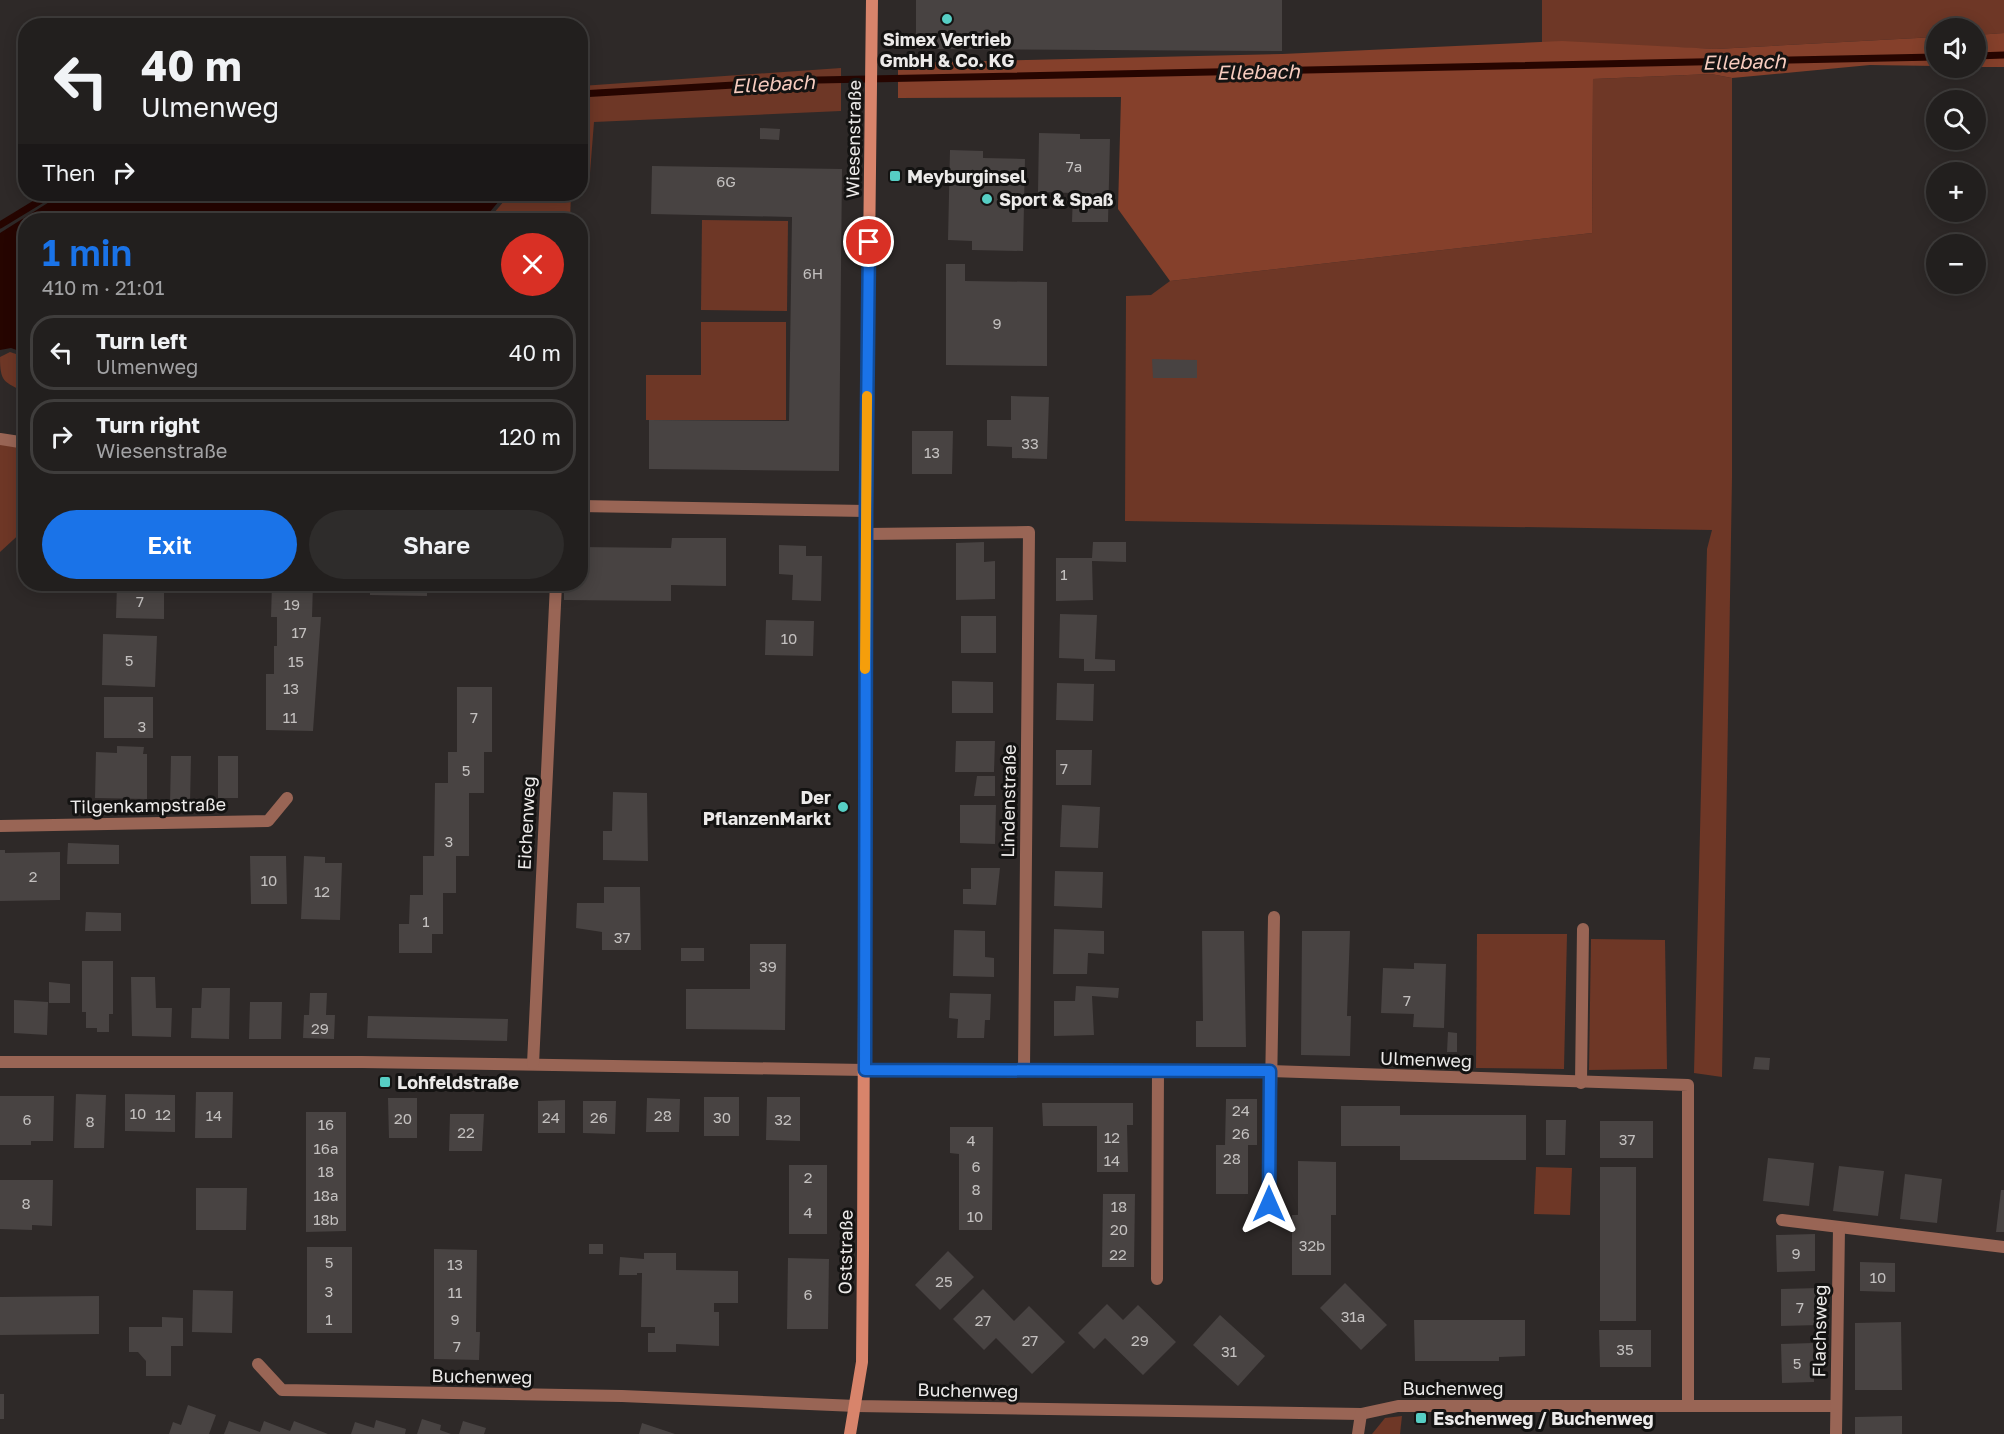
<!DOCTYPE html>
<meta charset="utf-8">
<style>
:root{--surface:#221f1e;--page:#2e2c2b;--text:#f1f3f6;--muted:#a2a2a4;--line:#3f3d3c;--accent:#1a73e8}
body{margin:0;font-family:"Golos Text",sans-serif;background:var(--page);color:var(--text);height:100vh;display:flex;flex-direction:column;font-size:22px;white-space:nowrap}
*{box-sizing:border-box;margin:0}
p{font-size:20px;color:var(--muted)}
.icon{flex:none;width:33px;height:33px;fill:none;stroke:currentColor;stroke-width:2;stroke-linecap:round;stroke-linejoin:round}
.map{position:relative;flex:1;overflow:hidden}
.drawer{position:absolute;left:18px;top:213px;width:570px;height:378px;display:flex;flex-direction:column;background:var(--surface);border-radius:24px;box-shadow:0 3px 15px #0003,0 0 0 2px var(--line)}
.drawer>*{flex:none}
.guide{position:absolute;left:18px;top:18px;width:570px;height:183px;border-radius:24px;box-shadow:0 3px 15px #0003,0 0 0 2px var(--line);background:#221f1e;color:var(--text);overflow:hidden}
.buttons{position:absolute;left:1926px;top:18px;display:grid;gap:12px}
.buttons a{display:grid;place-items:center;width:60px;height:60px;border-radius:50%;background:var(--surface);box-shadow:0 3px 15px #0003,0 0 0 2px var(--line);font-size:30px}
.pin{position:absolute;display:grid;place-items:center;width:51px;height:51px;color:#fff;margin:-26px;border:3px solid #fff;border-radius:50%;box-shadow:0 2px 6px #0007}
.me{position:absolute;width:66px;margin:-33px;rotate:0deg;stroke-linejoin:round;filter:drop-shadow(0 0 4px #0008)}
.turn{display:flex;align-items:center;gap:21px;height:126px;padding:0 24px;font-size:27px}
.turn .icon{width:78px;height:78px;stroke-width:2.5}
.turn b{display:block;font-size:42px;line-height:51px}
.then{display:flex;align-items:center;height:57px;padding:0 24px;background:#0003;gap:12px;font-size:22px}
.round{display:grid;place-items:center;flex:none;width:63px;height:63px;border-radius:32px;background:var(--page)}
.head{display:flex;align-items:center;justify-content:space-between;height:102px;padding:0 24px}
h1{font-size:36px;font-weight:600;line-height:45px;color:var(--accent)}
.cta{display:flex;gap:12px;margin-top:auto;padding:12px 24px}
.cta a{flex:1;height:69px;border-radius:36px;background:var(--accent);color:#fff;font-size:24px;font-weight:600;line-height:69px;text-align:center}
.cta a+a{background:var(--page);color:var(--text)}
ul{padding:0;list-style:none}
li{display:flex;align-items:center;gap:18px;height:75px;margin:0 12px 9px;padding:0 12px;border:3px solid var(--line);border-radius:24px}
li div{flex:1}
li b{display:block;font-size:22px}
li em{font-style:normal}
.map>svg:first-child{display:block}
</style>
<div class="map">
<svg width="2004" height="1434" viewBox="0 0 2004 1434">
<rect width="100%" height="100%" fill="#2e2928"/>
<g fill="#6e3726">
<path d="M1542 0H2004V33L1976 35V28H1936V37L1716 49 1542 42Z"/>
<path d="M841 68V111L594 122 590 173H581V86Z"/>
<path d="M1711 74 1732 78V478L1722 1077 1694 1073 1707 549 1712 530 1125 521 1126 296 1151 295 1170 281 1592 233 1593 79Z"/>
<path d="M510 194H571L570 220H488Z"/>
<path d="M702 220 788 221 787 311 701 310Z"/>
<path d="M701 322H786V420H646V375H701Z"/>
<path d="M10 352 25 357V392C4 382 0 382 0 357Z"/>
<path d="M0 444 24 448 25 450V529L0 552Z"/>
<path d="M1477 934H1567L1564 1069 1476 1068Z"/>
<path d="M1591 939 1665 940 1667 1069 1589 1070Z"/>
<path d="M1536 1167 1572 1168 1570 1215 1534 1214Z"/>
<path d="M1402 1416 1400 1434H1372L1385 1418Z"/>
</g>
<g fill="#85402b">
<path d="M2004 33V67H1976V35Z"/>
<path d="M1936 37V66L1870 65 1732 78 1711 74 1593 79 1592 233 1170 281 1118 209 1121 97 898 98V63L1282 54 1562 41 1716 49Z"/>
</g>
<path fill="#260500" d="M62 194H505L483 220H26L25 353 11 348 0 350V233Z"/>
<g fill="none" stroke-linecap="round" stroke-linejoin="round">
<g stroke="#260500" stroke-width="7">
<path d="M1976 56 2004 55"/>
<path d="M580 94 818 80 1936 57"/>
<path d="M0 225 51 194"/>
</g>
</g>
<g fill="#484342">
<path d="M916 0H1282V51L916 49Z"/>
<path d="M760 128 780 129 779 140 760 139Z"/>
<path d="M1039 133 1080 134V139H1110L1108 222H1072L1073 193 1038 192Z"/>
<path d="M950 150 983 151V158L1025 159 1023 251 972 250V241L948 240Z"/>
<path d="M652 166 842 169 839 471 649 469V420L789 421 792 217 651 214Z"/>
<path d="M946 264H965V281L1047 282V366L946 365Z"/>
<path d="M1152 359 1197 360V378H1153Z"/>
<path d="M1011 396 1049 397 1047 459 1012 458V447L987 446V420H1011Z"/>
<path d="M912 431H953L952 474H912Z"/>
<path d="M672 538H726V586L671 585V601L564 600V584H580V547L671 548Z"/>
<path d="M984 542V562L995 561V599L956 600V543Z"/>
<path d="M1093 542H1126V562L1092 561 1093 600 1056 601V558H1092Z"/>
<path d="M779 545 806 546V556H822L821 601 792 600 793 575 779 574Z"/>
<path d="M117 584H164V619L116 618Z"/>
<path d="M272 584H313L312 617H321L313 731 266 730V674H274V646H277V617H271Z"/>
<path d="M370 584H427V596L370 595Z"/>
<path d="M1060 614 1097 615 1095 659 1115 660V671H1084V659L1059 658Z"/>
<rect x="961" y="616" width="35" height="37"/>
<path d="M766 620 814 621 813 656 765 655Z"/>
<path d="M103 634 157 636 155 687 102 685Z"/>
<path d="M952 681 993 682V713H952Z"/>
<path d="M1057 683 1094 684 1093 721 1056 720Z"/>
<path d="M457 687H492V752H484V793H469V856H456V893H443V934H432V953H399V924H409L410 895H423V856H434L435 783H448V752H457Z"/>
<rect x="104" y="697" width="49" height="41"/>
<path d="M956 741H995L994 772H955Z"/>
<path d="M117 746 144 747 143 754H147V799L95 798 96 752 117 753Z"/>
<path d="M1056 750H1092L1091 785H1056Z"/>
<path d="M171 756H191L190 804H170Z"/>
<rect x="218" y="756" width="20" height="42"/>
<path d="M977 776H995V796H974Z"/>
<path d="M613 792 647 793 648 861 603 860V831H612Z"/>
<path d="M960 805H996L995 844 960 843Z"/>
<path d="M1062 805 1100 807 1098 848 1060 847Z"/>
<path d="M68 843 119 845V864H67Z"/>
<path d="M0 850H5V853L60 852V900L0 901Z"/>
<path d="M250 856H286L287 904H251Z"/>
<path d="M304 856 325 857V863H342L340 920 301 919Z"/>
<path d="M971 868H1000L996 905 963 904V889H971Z"/>
<path d="M1055 871 1103 872 1102 908 1054 906Z"/>
<path d="M604 887H640L641 950H602V932L576 928 577 903H604Z"/>
<path d="M86 912 121 913V931H85Z"/>
<path d="M1054 929 1104 931V954L1088 953 1087 974H1053Z"/>
<path d="M954 930 985 931V957L994 958V977L953 976Z"/>
<path d="M1202 931H1244L1246 1047H1196V1021H1203Z"/>
<path d="M1302 931H1350L1347 1016H1351L1350 1056 1301 1055Z"/>
<path d="M750 944H786L785 1030 686 1029V989H750Z"/>
<rect x="681" y="948" width="23" height="13"/>
<path d="M82 961H113V1014H109V1032H97V1028H86V1012H82Z"/>
<path d="M1414 963 1446 964 1444 1028 1413 1027 1414 1014 1381 1013 1383 968 1414 969Z"/>
<path d="M131 977H155L156 1008H172L171 1037 132 1036Z"/>
<path d="M49 982 70 984V1003H49Z"/>
<path d="M1076 986 1119 988 1118 998 1092 996 1094 1035 1054 1036V1001H1075Z"/>
<path d="M202 988H230L229 1039 191 1038 192 1008H201Z"/>
<path d="M310 993H327L326 1015H335L334 1039 303 1038 304 1015H309Z"/>
<path d="M950 993 991 994 990 1020H985L984 1038H957L958 1019 949 1018Z"/>
<path d="M14 1000 48 1002 47 1035 14 1033Z"/>
<path d="M250 1002H282L281 1039H249Z"/>
<path d="M368 1016 508 1019 507 1041 367 1038Z"/>
<path d="M1448 1032 1457 1033V1052H1447Z"/>
<path d="M1755 1057 1770 1058 1769 1070 1753 1069Z"/>
<path d="M196 1092H233L232 1138H195Z"/>
<path d="M76 1094 106 1095 104 1148H74Z"/>
<path d="M125 1094 175 1095V1132L125 1131Z"/>
<path d="M0 1096H54L53 1141H31V1145H0Z"/>
<rect x="704" y="1097" width="35" height="39"/>
<path d="M767 1097H800V1141L766 1140Z"/>
<path d="M388 1098H417V1138H389Z"/>
<path d="M647 1098 680 1099 679 1132H646Z"/>
<path d="M1226 1099H1257V1145H1248V1194H1216V1145H1225Z"/>
<path d="M565 1100V1133H538V1101Z"/>
<path d="M583 1101H616L615 1134 583 1133Z"/>
<path d="M1042 1103H1133V1125H1127L1128 1172H1097V1126H1043Z"/>
<path d="M1341 1106H1400V1115H1526V1160H1400V1146H1341Z"/>
<path d="M306 1112H346V1231L306 1232Z"/>
<path d="M450 1114H484L482 1151H449Z"/>
<path d="M1546 1120H1566L1565 1155H1546Z"/>
<rect x="1600" y="1121" width="53" height="37"/>
<path d="M950 1127H993L992 1230H959V1154L950 1153Z"/>
<path d="M1768 1158 1814 1163 1809 1206 1763 1201Z"/>
<path d="M1298 1161 1336 1162V1215H1331V1275H1292V1215H1298Z"/>
<rect x="789" y="1165" width="38" height="69"/>
<path d="M1839 1166 1884 1171 1878 1216 1833 1211Z"/>
<rect x="1600" y="1167" width="36" height="154"/>
<path d="M1905 1174 1942 1179 1937 1223 1900 1219Z"/>
<path d="M0 1180H53L52 1226 32 1225V1230L0 1229Z"/>
<path d="M196 1188H247L246 1230H196Z"/>
<path d="M2001 1190H2004V1232H1996Z"/>
<path d="M1103 1194H1135L1134 1267H1102Z"/>
<path d="M1815 1234V1271L1777 1272 1776 1235Z"/>
<rect x="589" y="1244" width="14" height="10"/>
<rect x="307" y="1247" width="45" height="86"/>
<path d="M434 1249 477 1250 476 1332H480L479 1360 434 1359Z"/>
<path d="M948 1251 974 1277 940 1310 915 1285Z"/>
<path d="M644 1253H676V1270L738 1271V1303H714V1312H719V1346L676 1344V1352H648V1333H655V1327H641L642 1273H637V1275H619L620 1257 644 1259Z"/>
<path d="M788 1258 829 1259 828 1329H787Z"/>
<path d="M1860 1262 1895 1263V1292L1860 1291Z"/>
<path d="M1345 1283 1387 1325 1361 1350 1320 1308Z"/>
<path d="M1819 1288V1325L1781 1326V1289Z"/>
<path d="M983 1289 1014 1321 1029 1306 1065 1342 1032 1374 996 1338 984 1350 953 1319Z"/>
<path d="M193 1290 233 1291 232 1333 192 1332Z"/>
<path d="M99 1296V1334L0 1335V1297Z"/>
<path d="M1107 1304 1123 1320 1138 1305 1176 1342 1143 1375 1105 1338 1094 1349 1078 1333Z"/>
<path d="M1220 1315 1265 1356 1238 1386 1193 1345Z"/>
<path d="M162 1317 183 1318V1346H171V1376H146V1361L138 1352H129V1327H162Z"/>
<path d="M1414 1320H1525V1356L1499 1357V1361H1415Z"/>
<path d="M1901 1322 1902 1390H1855V1323Z"/>
<path d="M1599 1330H1651V1367H1600Z"/>
<path d="M1813 1343 1814 1382 1782 1383 1781 1344Z"/>
<rect x="0" y="1394" width="4" height="25"/>
<path d="M188 1405 216 1415 209 1434H169L173 1422 181 1425Z"/>
<path d="M1902 1416V1434H1855V1417Z"/>
<path d="M422 1419 441 1425 440 1430 451 1434H417Z"/>
<path d="M376 1420 406 1429 405 1434H351L355 1422 374 1428Z"/>
<path d="M229 1421 260 1432 264 1421 290 1431 294 1421 328 1434H224Z"/>
<path d="M463 1421 486 1428 484 1434H459Z"/>
<path d="M642 1423 675 1434H639Z"/>
</g>
<g fill="none" stroke-linecap="round" stroke-linejoin="round">
<g stroke="#996555" stroke-width="12">
<path d="M0 439 26 443"/>
<path d="M580 506 866 511"/>
<path d="M866 534 1029 532 1024 1070"/>
<path d="M0 826 268 821 287 798"/>
<path d="M0 1062H362L865 1070 1270 1071 1688 1085V1405"/>
<path d="M533 1064 556 584"/>
<path d="M1581 1083 1583 929"/>
<path d="M1269 1204 1274 917"/>
<path d="M1782 1220 2004 1247"/>
<path d="M1157 1279 1158 1071"/>
<path d="M258 1364 282 1390 622 1396 856 1406 1361 1414 1398 1406H1836"/>
<path d="M1358 1434 1361 1414"/>
<path d="M1836 1434 1839 1228"/>
</g>
<path stroke="#d8846b" stroke-width="12" d="M850 1434 862 1362 863 1251 866 511 872 0"/>
</g>
<g fill="none" stroke-linecap="round" stroke-linejoin="round">
<g stroke="#114b97" stroke-width="15">
<path id="route" d="M869 242 866 511 865 1070 1270 1071 1269 1204"/>
</g>
<use href="#route" stroke="#1a73e8" stroke-width="10"/>
<path stroke="#f59e0b" stroke-width="10" d="M865 669 867 396"/>
</g>
<g fill="#56cec4" stroke="#141312" stroke-width="2">
<circle cx="947" cy="19" r="6"/>
<rect x="889" y="170" width="12" height="12" rx="3"/>
<circle cx="987" cy="199" r="6"/>
<circle cx="843" cy="807" r="6"/>
<rect x="379" y="1076" width="12" height="12" rx="3"/>
<rect x="1415" y="1412" width="12" height="12" rx="3"/>
</g>
<g text-anchor="middle" dominant-baseline="central" stroke-width="6" stroke-linejoin="round" paint-order="stroke">
<g font-size="15" fill="#c3c0bf">
<text x="1074" y="166">7a</text>
<text x="726" y="181">6G</text>
<text x="813" y="273">6H</text>
<text x="997" y="323">9</text>
<text x="1030" y="443">33</text>
<text x="932" y="452">13</text>
<text x="1064" y="574">1</text>
<text x="140" y="601">7</text>
<text x="292" y="604">19</text>
<text x="299" y="632">17</text>
<text x="789" y="638">10</text>
<text x="129" y="660">5</text>
<text x="296" y="661">15</text>
<text x="291" y="688">13</text>
<text x="290" y="717">11</text>
<text x="474" y="717">7</text>
<text x="142" y="726">3</text>
<text x="1064" y="768">7</text>
<text x="466" y="770">5</text>
<text x="449" y="841">3</text>
<text x="33" y="876">2</text>
<text x="269" y="880">10</text>
<text x="322" y="891">12</text>
<text x="426" y="921">1</text>
<text x="622" y="937">37</text>
<text x="768" y="966">39</text>
<text x="1407" y="1000">7</text>
<text x="320" y="1028">29</text>
<text x="1241" y="1110">24</text>
<text x="138" y="1113">10</text>
<text x="163" y="1114">12</text>
<text x="214" y="1115">14</text>
<text x="663" y="1115">28</text>
<text x="551" y="1117">24</text>
<text x="599" y="1117">26</text>
<text x="722" y="1117">30</text>
<text x="403" y="1118">20</text>
<text x="27" y="1119">6</text>
<text x="783" y="1119">32</text>
<text x="90" y="1121">8</text>
<text x="326" y="1124">16</text>
<text x="466" y="1132">22</text>
<text x="1241" y="1133">26</text>
<text x="1112" y="1137">12</text>
<text x="1627" y="1139">37</text>
<text x="971" y="1140">4</text>
<text x="326" y="1148">16a</text>
<text x="1232" y="1158">28</text>
<text x="1112" y="1160">14</text>
<text x="976" y="1166">6</text>
<text x="326" y="1171">18</text>
<text x="808" y="1177">2</text>
<text x="976" y="1189">8</text>
<text x="326" y="1195">18a</text>
<text x="26" y="1203">8</text>
<text x="1119" y="1206">18</text>
<text x="808" y="1212">4</text>
<text x="975" y="1216">10</text>
<text x="326" y="1219">18b</text>
<text x="1119" y="1229">20</text>
<text x="1312" y="1245">32b</text>
<text x="1796" y="1253">9</text>
<text x="1118" y="1254">22</text>
<text x="329" y="1262">5</text>
<text x="455" y="1264">13</text>
<text x="1878" y="1277">10</text>
<text x="944" y="1281">25</text>
<text x="329" y="1291">3</text>
<text x="455" y="1292">11</text>
<text x="808" y="1294">6</text>
<text x="1800" y="1307">7</text>
<text x="1353" y="1316">31a</text>
<text x="329" y="1319">1</text>
<text x="455" y="1319">9</text>
<text x="983" y="1320">27</text>
<text x="1030" y="1340">27</text>
<text x="1140" y="1340">29</text>
<text x="457" y="1346">7</text>
<text x="1625" y="1349">35</text>
<text x="1229" y="1351">31</text>
<text x="1797" y="1363">5</text>
</g>
<g font-size="18" font-weight="bold" fill="#eceae9" stroke="#141312" text-anchor="start">
<text x="947" y="39" text-anchor="middle">Simex Vertrieb<tspan x="947" dy="21">GmbH &amp; Co. KG</tspan></text>
<text x="907" y="176">Meyburginsel</text>
<text x="999" y="199">Sport &amp; Spaß</text>
<text x="831" y="797" text-anchor="end">Der<tspan x="831" dy="21">PflanzenMarkt</tspan></text>
<text x="397" y="1082">Lohfeldstraße</text>
<text x="1433" y="1418">Eschenweg / Buchenweg</text>
</g>
<g font-size="18" fill="#eceae9" stroke="#141312">
<text transform="translate(853 139) rotate(-89)">Wiesenstraße</text>
<text transform="translate(1008 801) rotate(-89)">Lindenstraße</text>
<text transform="translate(148 805) rotate(-1)">Tilgenkampstraße</text>
<text transform="translate(526 823) rotate(-87)">Eichenweg</text>
<text transform="translate(1426 1059) rotate(2)">Ulmenweg</text>
<text transform="translate(845 1252) rotate(-89)">Oststraße</text>
<text transform="translate(1819 1331) rotate(-89)">Flachsweg</text>
<text transform="translate(482 1376) rotate(1)">Buchenweg</text>
<text x="1453" y="1388">Buchenweg</text>
<text transform="translate(968 1390) rotate(1)">Buchenweg</text>
</g>
<g font-size="20" font-style="italic" fill="#f7ccbf" stroke="#141312">
<text transform="translate(1744 61) rotate(-1)">Ellebach</text>
<text transform="translate(1258 71) rotate(-1)">Ellebach</text>
<text transform="translate(773 83) rotate(-3)">Ellebach</text>
</g>
</g>
</svg>
<div class="buttons">
<a><svg class="icon" aria-label="sound" viewBox="0 0 24 24"><path d="M4 9h4l5-4v14l-5-4H4zM17 9q2 3 0 6"/></svg></a>
<a><svg class="icon" aria-label="search" viewBox="0 0 24 24"><circle cx="10" cy="10" r="6"/><path d="M15 15l6 6"/></svg></a>
<a>+</a>
<a>−</a>
</div>
<div class="pin" style="left:869px;top:242px;background:#d93025"><svg class="icon" aria-label="arrive" viewBox="0 0 24 24"><path d="M6 21V4h12l-3 4 3 4H6"/></svg></div>
<svg class="me" style="left:1269px;top:1204px" viewBox="-20 -20 40 40"><path d="M0-17L14 15 0 8-14 15z" fill="#1a73e8" stroke="#fff" stroke-width="4"/></svg>
<div class="guide">
<div class="turn"><svg class="icon" aria-label="left" viewBox="0 0 24 24"><path d="M17 20v-9H6M10 6l-5 5 5 5"/></svg><div><b>40 m</b>Ulmenweg</div></div>
<div class="then">Then<svg class="icon" aria-label="right" viewBox="0 0 24 24"><path d="M7 20v-9h11M14 6l5 5-5 5"/></svg></div>
</div>
<section class="drawer">
<div class="head"><div><h1>1 min</h1><p>410 m · 21:01</p></div><a class="round" style="background:#d93025;color:#fff"><svg class="icon" aria-label="close" viewBox="0 0 24 24"><path d="M6 6l12 12M18 6L6 18"/></svg></a></div>
<ul>
<li><svg class="icon" aria-label="left" viewBox="0 0 24 24"><path d="M17 20v-9H6M10 6l-5 5 5 5"/></svg><div><b>Turn left</b><p>Ulmenweg</p></div><em>40 m</em></li>
<li><svg class="icon" aria-label="right" viewBox="0 0 24 24"><path d="M7 20v-9h11M14 6l5 5-5 5"/></svg><div><b>Turn right</b><p>Wiesenstraße</p></div><em>120 m</em></li>
</ul>
<div class="cta"><a>Exit</a><a>Share</a></div>
</section>
</div>
